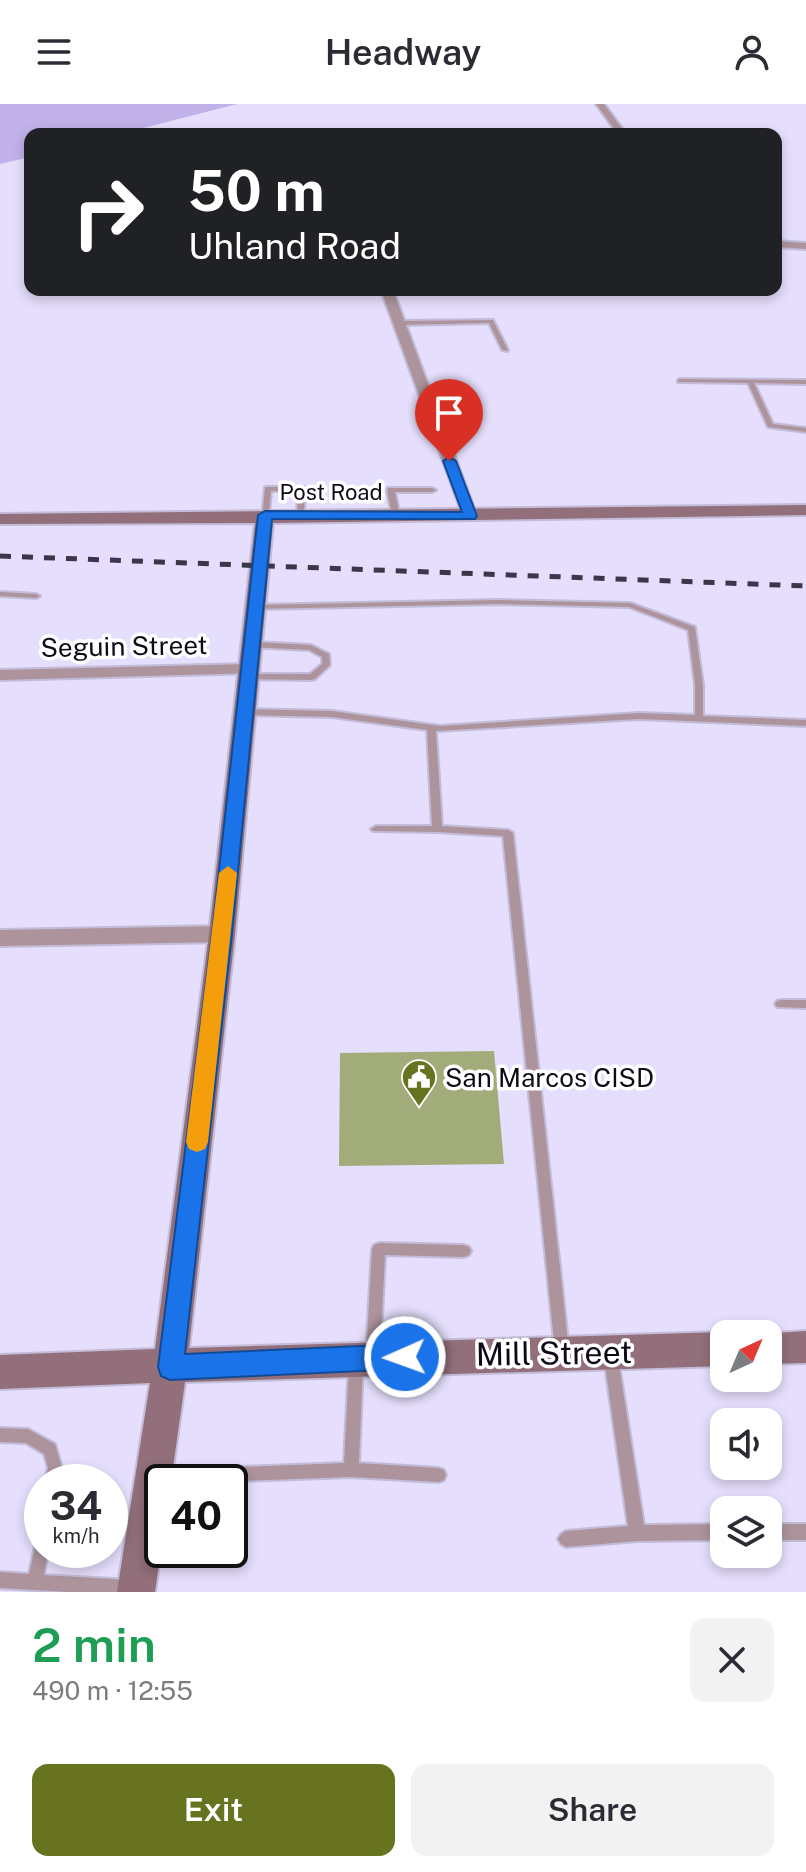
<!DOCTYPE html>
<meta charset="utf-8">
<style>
:root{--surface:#fff;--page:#f2f2f3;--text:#2b2b33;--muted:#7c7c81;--accent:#67731e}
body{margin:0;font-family:"Public Sans",sans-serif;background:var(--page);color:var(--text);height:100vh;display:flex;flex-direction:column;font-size:30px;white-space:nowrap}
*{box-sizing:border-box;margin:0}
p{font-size:26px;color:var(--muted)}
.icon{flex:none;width:44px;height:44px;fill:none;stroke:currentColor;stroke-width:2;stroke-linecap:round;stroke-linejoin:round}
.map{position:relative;height:1488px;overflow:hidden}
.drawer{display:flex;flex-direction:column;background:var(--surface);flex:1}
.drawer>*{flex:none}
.guide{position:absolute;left:24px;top:24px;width:758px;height:168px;border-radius:16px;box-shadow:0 4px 12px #0003;background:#202124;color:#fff;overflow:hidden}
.needle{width:52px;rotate:44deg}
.buttons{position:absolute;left:710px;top:1216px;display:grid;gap:16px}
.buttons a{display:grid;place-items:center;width:72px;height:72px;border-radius:16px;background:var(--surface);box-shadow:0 4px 12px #0003;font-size:40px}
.speed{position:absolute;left:24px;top:1360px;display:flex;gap:16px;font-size:40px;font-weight:700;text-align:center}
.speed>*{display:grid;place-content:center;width:104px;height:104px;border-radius:50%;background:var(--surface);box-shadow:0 4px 12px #0003;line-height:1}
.speed small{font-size:20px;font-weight:400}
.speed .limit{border:4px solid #111;border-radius:12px;background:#fff;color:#111}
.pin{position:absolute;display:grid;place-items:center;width:68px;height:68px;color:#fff;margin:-82px -34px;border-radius:50% 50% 50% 0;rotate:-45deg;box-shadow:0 0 8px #0007}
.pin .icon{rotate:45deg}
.me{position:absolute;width:88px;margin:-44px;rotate:268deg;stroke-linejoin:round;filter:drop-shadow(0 0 6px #0008)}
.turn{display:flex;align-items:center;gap:28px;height:168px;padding:0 32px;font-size:36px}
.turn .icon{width:104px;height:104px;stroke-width:2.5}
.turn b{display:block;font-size:56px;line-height:68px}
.round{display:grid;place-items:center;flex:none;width:84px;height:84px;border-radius:16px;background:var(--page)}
.headline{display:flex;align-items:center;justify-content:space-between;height:136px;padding:0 32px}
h1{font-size:48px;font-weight:600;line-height:60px;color:#1e9e55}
.action{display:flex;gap:16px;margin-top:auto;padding:16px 32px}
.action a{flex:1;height:92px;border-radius:16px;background:var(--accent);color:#fff;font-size:32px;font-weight:600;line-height:92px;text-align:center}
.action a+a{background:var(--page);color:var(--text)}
header{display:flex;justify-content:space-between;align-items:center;height:104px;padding:0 32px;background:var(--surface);font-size:36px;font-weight:600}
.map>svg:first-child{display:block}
</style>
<header><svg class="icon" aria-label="menu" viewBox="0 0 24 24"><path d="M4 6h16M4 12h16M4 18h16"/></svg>Headway<svg class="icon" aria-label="person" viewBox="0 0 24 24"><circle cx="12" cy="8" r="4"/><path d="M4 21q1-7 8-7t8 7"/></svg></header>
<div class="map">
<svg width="806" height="1488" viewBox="0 0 806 1488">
<rect width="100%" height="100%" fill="#e5defc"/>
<path fill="#c1b1e9" d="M0 0H237L120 30H30V53L0 60Z"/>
<path fill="#a2ac7a" d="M494 947 504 1060 339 1062 340 949Z"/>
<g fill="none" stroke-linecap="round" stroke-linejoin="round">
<g stroke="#c3bcd8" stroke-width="4">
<g id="lane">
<path d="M493 216 508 246 507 247 502 246 489 219 397 221 394 219 397 217Z"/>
<path d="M680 275 806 276V280L754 279 773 320 806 324V328L768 323 748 279 678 278V276Z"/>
<path d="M265 383H305L304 414H298L297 412 298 387H271L269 411 265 413H262Z"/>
<path d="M388 384H432L436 386 432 388H395L400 412 396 414 392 412 387 386Z"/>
<path d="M0 488 36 490 40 492 36 494 0 492Z"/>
<path d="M497 496 630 499 695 523 703 581V612L806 616V622L639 615 436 627 442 722 508 726 513 729 569 1247 567 1252 562 1254 557 1252 555 1247 503 732 437 728 373 727 371 725 376 722H432L427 626 332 613 245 611 241 608 245 605 332 607 440 622 639 609 695 611V581L688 526 629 503 497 500 256 505 252 503 256 501Z"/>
<path d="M252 538 311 541 329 550 330 561 315 575 312 576 245 575 244 573 245 571 248 570H310L322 560V553L309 546 249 543 248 541Z"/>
<path d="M781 896H806V904L777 903 775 900 777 897Z"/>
<path d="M379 1139 464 1141 469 1143 471 1147 469 1151 464 1153 385 1151 380 1252 378 1257 373 1259 368 1257 366 1252 372 1145 374 1141Z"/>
<path d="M611 1247 616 1249 618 1254 644 1421 724 1420V1436L637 1437 566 1443 561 1440 558 1435 561 1430 566 1427 628 1422 604 1254 606 1249Z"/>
<path d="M356 1253 361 1255 363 1260 359 1359 439 1364 444 1366 446 1371 444 1376 439 1378 351 1373 241 1377 236 1375 234 1370 236 1365 241 1363 344 1359 349 1260 351 1255Z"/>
<path d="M0 1324 28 1325 55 1340 62 1364 60 1378H44L48 1364 44 1350 26 1339 0 1338Z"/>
<rect x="768" y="1420" width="38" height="16"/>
<path d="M42 1430V1446H48L44 1471 130 1476 136 1478 138 1484 136 1488H67L0 1484V1468L29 1470 37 1433Z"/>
</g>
</g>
<g stroke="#c3bcd8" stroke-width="4">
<g id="street">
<path d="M596 0H604L626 30H618Z"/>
<path d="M776 137 806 139V145L776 143Z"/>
<path d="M381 186H393L477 412 475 415 470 416 463 412Z"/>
<path d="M249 560 255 561 258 565 255 569 0 576V566Z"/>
<path d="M222 822 230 824 233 830 230 836 222 838 0 842V826Z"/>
</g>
</g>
<g stroke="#c3bcd8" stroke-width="4">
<g id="secondary">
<path d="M806 401V411L273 419 235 830 189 1244 724 1228 728 1230H724V1262L185 1278 171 1378H162V1439L155 1488H117L150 1279 0 1285V1251L155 1245 209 830 255 419 0 420V410Z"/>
<path d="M806 1227V1259L768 1260V1230H762Z"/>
</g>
</g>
<use href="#lane" fill="#ad949c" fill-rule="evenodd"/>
<use href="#street" fill="#ad949c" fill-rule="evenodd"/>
<use href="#secondary" fill="#926f7a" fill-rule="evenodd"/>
<path stroke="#3c364a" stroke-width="5" stroke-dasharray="11 11" stroke-linecap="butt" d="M0 452 806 482"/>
</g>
<path fill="#1a73e8" stroke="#114b97" stroke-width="2" d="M449 353 456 357 477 412 475 415H272L232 830 185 1250 405 1240 414 1244 417 1253 414 1262 405 1265 170 1276 161 1272 158 1263 212 830 258 411 265 407 462 408 443 357Z"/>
<path fill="#f59e0b" d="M228 762 237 769 208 1038 205 1045 197 1048 189 1045 186 1038 219 769Z"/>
<defs>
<g id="civic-pin" transform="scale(1.8)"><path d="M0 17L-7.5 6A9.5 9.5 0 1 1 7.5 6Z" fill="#67731e" stroke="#fff"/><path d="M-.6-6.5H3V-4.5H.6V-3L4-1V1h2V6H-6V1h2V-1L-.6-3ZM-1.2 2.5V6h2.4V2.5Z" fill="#fff"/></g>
</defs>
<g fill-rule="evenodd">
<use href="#civic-pin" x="419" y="973"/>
</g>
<g text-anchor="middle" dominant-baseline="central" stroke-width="7" stroke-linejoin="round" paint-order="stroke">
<g font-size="22" fill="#0f091a" stroke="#fff">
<text x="331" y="388">Post Road</text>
</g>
<g font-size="26" fill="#0f091a" stroke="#fff">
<text transform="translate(124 542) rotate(-1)">Seguin Street</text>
</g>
<g font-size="26" fill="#0f091a" stroke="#fff" text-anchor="start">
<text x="445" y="973">San Marcos CISD</text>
</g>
<g font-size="32" fill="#0f091a" stroke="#fff">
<text transform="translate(554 1249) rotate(-1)">Mill Street</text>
</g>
</g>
</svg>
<div class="buttons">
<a><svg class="needle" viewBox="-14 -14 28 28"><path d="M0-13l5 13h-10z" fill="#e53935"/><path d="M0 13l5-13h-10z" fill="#7c7c81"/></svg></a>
<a><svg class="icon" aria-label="sound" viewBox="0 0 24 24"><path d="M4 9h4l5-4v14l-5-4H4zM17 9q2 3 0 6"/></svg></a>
<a><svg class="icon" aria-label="layers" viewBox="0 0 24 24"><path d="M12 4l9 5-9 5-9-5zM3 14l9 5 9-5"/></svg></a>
</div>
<div class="speed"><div>34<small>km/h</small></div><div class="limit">40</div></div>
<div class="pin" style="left:449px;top:357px;background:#d93025"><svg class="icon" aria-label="arrive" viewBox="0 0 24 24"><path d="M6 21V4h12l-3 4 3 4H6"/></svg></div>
<svg class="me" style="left:405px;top:1253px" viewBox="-20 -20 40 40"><circle r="17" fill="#1a73e8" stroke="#fff" stroke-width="3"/><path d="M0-11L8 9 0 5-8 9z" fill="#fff"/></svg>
<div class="guide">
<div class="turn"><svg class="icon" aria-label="right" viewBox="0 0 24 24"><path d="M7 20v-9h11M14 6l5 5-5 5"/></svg><div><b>50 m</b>Uhland Road</div></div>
</div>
</div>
<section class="drawer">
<div class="headline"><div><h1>2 min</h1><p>490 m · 12:55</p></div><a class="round"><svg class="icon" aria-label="close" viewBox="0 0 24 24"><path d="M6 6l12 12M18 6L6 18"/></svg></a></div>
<div class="action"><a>Exit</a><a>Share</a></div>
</section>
